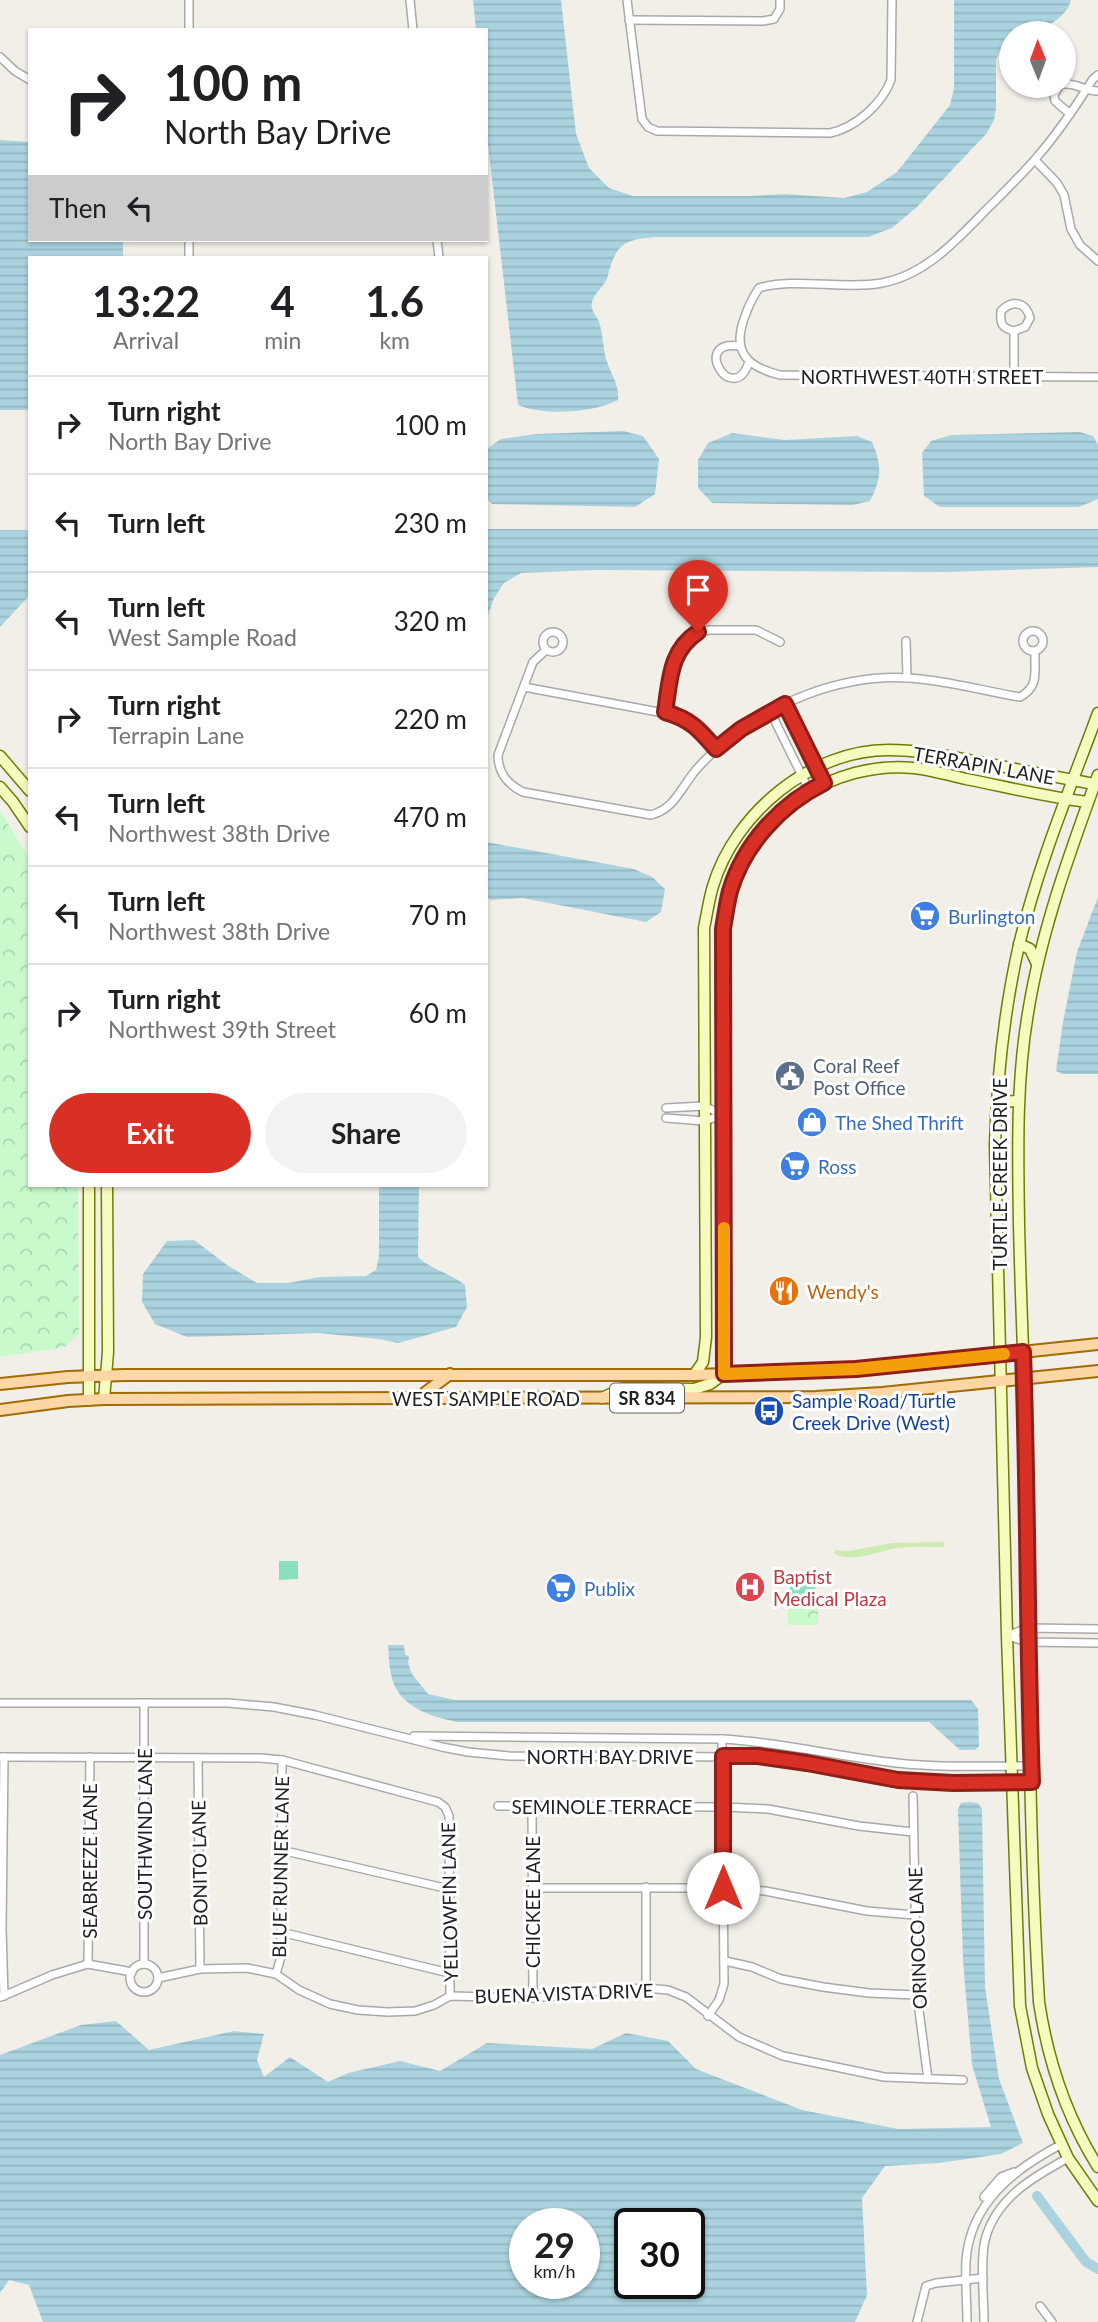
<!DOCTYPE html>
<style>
:root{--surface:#fff;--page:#f2f2f2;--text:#202124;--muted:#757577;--line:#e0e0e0;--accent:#d93025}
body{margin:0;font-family:Lato,sans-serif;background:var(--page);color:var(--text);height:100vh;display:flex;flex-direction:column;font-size:26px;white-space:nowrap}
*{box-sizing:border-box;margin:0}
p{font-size:23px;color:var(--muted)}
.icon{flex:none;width:38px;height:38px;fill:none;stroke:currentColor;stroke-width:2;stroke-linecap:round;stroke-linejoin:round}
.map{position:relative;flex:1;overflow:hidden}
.details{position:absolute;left:28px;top:256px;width:460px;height:931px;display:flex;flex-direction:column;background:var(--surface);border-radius:0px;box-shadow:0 2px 5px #0004}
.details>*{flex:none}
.banner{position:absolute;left:28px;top:28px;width:460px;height:214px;border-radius:0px;box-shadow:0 2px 5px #0004;background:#fff;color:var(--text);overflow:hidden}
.needle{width:46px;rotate:359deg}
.fabs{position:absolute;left:999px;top:21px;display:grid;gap:14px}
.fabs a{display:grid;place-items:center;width:77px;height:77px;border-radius:50%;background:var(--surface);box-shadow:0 2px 5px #0004;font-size:35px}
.speed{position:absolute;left:509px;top:2208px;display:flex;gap:14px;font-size:35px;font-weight:700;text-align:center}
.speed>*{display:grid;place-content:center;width:91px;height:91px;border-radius:50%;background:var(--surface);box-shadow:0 2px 5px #0004;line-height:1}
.speed small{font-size:18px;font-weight:400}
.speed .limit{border:4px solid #111;border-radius:10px;background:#fff;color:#111}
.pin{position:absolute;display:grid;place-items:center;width:60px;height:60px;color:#fff;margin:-72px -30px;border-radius:50% 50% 50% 0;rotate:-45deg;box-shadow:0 0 7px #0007}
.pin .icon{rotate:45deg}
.me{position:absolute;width:77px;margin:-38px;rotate:0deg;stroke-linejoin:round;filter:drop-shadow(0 0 5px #0008)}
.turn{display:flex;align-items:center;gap:24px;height:147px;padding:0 21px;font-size:32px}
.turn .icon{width:91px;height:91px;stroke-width:2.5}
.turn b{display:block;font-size:49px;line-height:60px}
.then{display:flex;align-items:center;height:66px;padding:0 21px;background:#0003;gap:14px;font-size:26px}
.eta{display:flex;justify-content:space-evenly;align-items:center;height:119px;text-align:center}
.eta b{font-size:42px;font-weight:700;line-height:49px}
.primary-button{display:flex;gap:14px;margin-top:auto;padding:14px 21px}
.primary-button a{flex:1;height:80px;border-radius:42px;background:var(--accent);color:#fff;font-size:28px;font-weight:700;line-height:80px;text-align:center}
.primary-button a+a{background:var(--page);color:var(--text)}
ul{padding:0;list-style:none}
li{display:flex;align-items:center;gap:21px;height:98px;padding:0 21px;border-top:2px solid var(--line)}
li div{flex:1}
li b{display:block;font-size:26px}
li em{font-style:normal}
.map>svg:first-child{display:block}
</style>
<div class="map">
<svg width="1098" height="2322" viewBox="0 0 1098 2322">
<defs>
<pattern id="park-crowns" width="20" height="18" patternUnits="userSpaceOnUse" patternTransform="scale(1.75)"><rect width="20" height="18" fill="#c8facc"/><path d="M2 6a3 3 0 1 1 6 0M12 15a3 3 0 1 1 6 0" fill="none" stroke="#acd6af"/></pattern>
<pattern id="water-rules" width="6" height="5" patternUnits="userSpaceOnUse" patternTransform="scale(1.75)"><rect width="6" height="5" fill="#aad3df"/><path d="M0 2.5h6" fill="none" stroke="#92b5bf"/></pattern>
</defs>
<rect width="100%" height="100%" fill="#f2efe9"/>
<path fill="#cdebb0" d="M943 1542 945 1545 943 1547C929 1547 913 1546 898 1548 879 1550 851 1565 834 1553L836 1550 849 1551 892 1543Z"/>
<g fill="url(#park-crowns)">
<path d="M0 810 30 861V1185H78L79 1334 65 1347 0 1357Z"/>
<rect x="788" y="1598" width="30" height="27"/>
</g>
<g fill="#88e0be">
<path d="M279 1561H298V1579L279 1580Z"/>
<rect x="790" y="1575" width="25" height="21"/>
</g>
<g fill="url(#water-rules)" fill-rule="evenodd">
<path d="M473 0H561L576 134 589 168 609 188 633 196H750L785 194 844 198 867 192 897 172 950 105 954 89V0H1071C1067 16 1049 26 1034 32 1027 35 1019 33 1012 33L1011 45 1000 51 996 59V108L994 120 987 133 918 206 892 228 868 237H657C626 239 616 243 608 275 606 286 595 291 592 302 590 310 597 316 599 322 603 334 603 347 606 359 610 372 620 386 618 400 593 413 544 416 518 405L487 135 486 30H476Z"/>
<path d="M0 140 30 142V240H123V257H30V410H0Z"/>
<path d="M623 431 643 436 659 459 655 494 635 507 492 504 487 499V449L501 439 536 434Z"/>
<path d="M1080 432 1093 436 1098 445V499L1079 507H940L924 496 922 453 931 441 951 435Z"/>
<path d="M732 433 785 440 857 436 872 442C882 466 882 477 870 501L853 505 712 503 698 488V460L708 443Z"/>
<path d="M487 529H1098V567L946 572 595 570 521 573 504 583 494 598 487 618Z"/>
<path d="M0 530H30V595L0 627Z"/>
<path d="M486 842 634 869 652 877 665 889 661 912 646 922 523 898 491 900 487 898Z"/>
<path d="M1098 897V1074H1063L1056 1071 1063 1022 1077 952Z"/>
<path d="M379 1185H419L418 1257C432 1270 450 1273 465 1285L467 1307 456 1327 398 1343 379 1339 318 1333 187 1337 155 1324 142 1302 143 1274 167 1241 194 1240 227 1265 257 1283H288L320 1277 366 1276 376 1270 379 1256Z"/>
<path d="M388 1645H404L405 1654 409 1657 408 1663 412 1674 428 1694 455 1700H971L978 1709 979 1746 975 1750H960L929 1722H457C432 1717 399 1707 392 1678 389 1668 389 1656 388 1645Z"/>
<path d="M969 1802 978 1803 982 1809 985 1987 999 2079 1023 2143 1001 2154 939 2163 885 2166 862 2198 867 2295 855 2322H43L29 2285 9 2280 0 2293V2055L81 2025 116 2021 149 2050 234 2031 264 2034 257 2060 264 2077 290 2057 328 2082 348 2073 400 2061 440 2071 487 2043 592 2049 626 2033 668 2041 696 2069 802 2110 898 2129 991 2127 972 2065 963 1961 958 1809 961 1803ZM525 2224H584V2284H525ZM630 2224H690V2284H630Z"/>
</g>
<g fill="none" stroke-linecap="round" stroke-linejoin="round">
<path stroke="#aad3df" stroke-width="10" d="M1037 2196 1086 2262 1098 2269"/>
<g stroke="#a9a9a9" stroke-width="10">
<g id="street">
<path d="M189 0V30"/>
<path d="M410 0 413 30"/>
<path d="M627 0 642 119 648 127 657 131 830 133C855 128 882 104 891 80L892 0"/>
<path d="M629 20 763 21 774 19 780 9V0"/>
<path d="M0 57 15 71 30 80"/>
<path d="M1098 75 1093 79C1076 106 1058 133 1037 157 1021 176 1003 193 985 211 956 241 925 275 882 283 844 290 793 277 759 288 752 298 748 307 744 319 732 353 748 367 780 375L1098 377"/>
<path d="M1064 84C1078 83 1083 91 1098 91"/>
<path d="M1059 86 1054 95 1055 101 1070 114"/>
<path d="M1035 160 1057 183 1064 195 1071 229 1080 245 1098 261"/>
<path d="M437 240 439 257"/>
<path d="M189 257V240"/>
<path d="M739 346C690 339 733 409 749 362"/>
<path d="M1014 376V331L1025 327 1030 318C1026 302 1013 299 1001 311 1000 323 1001 328 1014 331"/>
<circle cx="1033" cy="641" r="10"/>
<circle cx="553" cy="642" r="10"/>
<path d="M906 641 907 678"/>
<path d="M546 650 533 662 498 755C498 773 507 784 523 792L651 815C673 809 679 792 692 775 699 765 709 756 718 748 769 703 840 674 909 678 946 680 983 691 1020 697 1040 686 1034 671 1035 651"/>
<path d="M524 687 680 716 697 727 716 749"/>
<path d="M785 704 824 783"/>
<path d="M770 711 809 790"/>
<path d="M665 712 674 659 680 647 698 632 709 630H756L780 642"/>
<path d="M666 1108 704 1106 723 1115"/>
<path d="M666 1118 704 1121 723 1115"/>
<path d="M1007 1636 1027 1628 1098 1629"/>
<path d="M1008 1636 1027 1642 1098 1643"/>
<path d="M0 1703H228L274 1707 315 1715 442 1747 468 1752 509 1756 758 1757 807 1763 898 1780 952 1783 1032 1782"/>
<path d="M144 1703V1964"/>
<path d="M414 1736 722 1739C781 1742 838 1757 897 1763 942 1768 986 1766 1031 1766"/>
<path d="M0 1757 260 1758 282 1760 438 1802 445 1807 449 1816 450 1996"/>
<path d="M4 1757 2 1929 4 1996"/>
<path d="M198 1758 200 1969"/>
<path d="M913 1796 917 1995 928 2079"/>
<path d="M498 1806 723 1807 768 1809 859 1826 913 1832"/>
<path d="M532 1806 533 1998"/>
<path d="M281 1850 449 1889"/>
<path d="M646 1887V1988"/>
<path d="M533 1888H723L765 1891 867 1911 914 1915"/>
<path d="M281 1932 449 1973"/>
<path d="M725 1961 752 1967 781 1979 823 1987 869 1993 917 1995"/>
<path d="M88 1964 90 1757"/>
<circle cx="144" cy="1978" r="14"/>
<path d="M276 1974 281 1957 282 1760"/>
<path d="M158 1978 200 1969 247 1968 276 1974 299 1990 330 2004 358 2010 388 2012 415 2011 434 2005 450 1996 533 1998 609 1990 646 1988 668 1990 686 1997 739 2037 783 2056 884 2077 963 2080"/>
<path d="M1 1997 52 1975 88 1964 132 1972"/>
<path d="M708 2016 719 2000 724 1984 722 1739"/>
<path d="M984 2197 1001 2177 1014 2172"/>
<path d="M1040 2306 1052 2322"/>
<path d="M917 2322 926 2286 936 2283 983 2278"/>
<path d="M967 2322C967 2302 965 2282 966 2261 970 2203 1014 2169 1062 2144"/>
<path d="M984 2322C984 2299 980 2261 985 2240 996 2198 1033 2177 1068 2158"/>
</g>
</g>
<g stroke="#707d05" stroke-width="13">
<g id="secondary">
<path d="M1098 713C1070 789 1038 865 1019 945 1004 1011 997 1077 995 1145L1007 1636 1020 2006 1032 2068 1048 2114 1068 2158 1098 2201"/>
<path d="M0 756 30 791"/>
<path d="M1098 775C1070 852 1041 931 1028 1013 1016 1083 1018 1153 1019 1224 1021 1315 1026 1406 1027 1498 1028 1665 1029 1834 1039 2002 1048 2062 1066 2116 1098 2167"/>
<path d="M0 787 13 802 30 827"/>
<path d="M1019 944 1030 949 1037 964"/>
<path d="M997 1102 1018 1101"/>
<path d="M694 1375 703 1362 706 1337 704 928C707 914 709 899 713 886 735 813 811 750 888 750 921 750 952 757 984 763 1021 770 1058 777 1094 784"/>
<path d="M602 1398 623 1388 694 1389 710 1384 724 1374 721 976C722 948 722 920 730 892 752 814 834 760 914 768 931 770 949 775 966 779 1006 787 1046 797 1087 802"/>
<path d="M104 1399 108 1352 107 1185"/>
<path d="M89 1400V1185"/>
</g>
</g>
<g stroke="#a06b00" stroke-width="14">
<g id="primary">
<path d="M0 1384 68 1377 124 1375H694L790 1372 908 1364 1098 1344"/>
<path d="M420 1398 426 1392 450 1374"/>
<path d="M0 1410 68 1401 104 1399 816 1397 882 1393 1098 1371"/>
</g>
</g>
<use href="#street" stroke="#fff" stroke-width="7"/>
<use href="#secondary" stroke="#f7fabf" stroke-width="10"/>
<use href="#primary" stroke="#fcd6a4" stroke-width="10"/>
</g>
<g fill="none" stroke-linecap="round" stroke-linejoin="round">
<g stroke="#8d1f18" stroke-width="18">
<path id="route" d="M698 632C669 651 670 681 665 712 690 719 699 729 716 749L741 729 785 704 824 783C781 804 744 844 730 891 727 903 725 916 723 929L724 1374 856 1369 1023 1352C1028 1496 1027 1639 1032 1782L953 1783 898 1780 807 1763 758 1756H723V1888"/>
</g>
<use href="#route" stroke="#d93025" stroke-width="12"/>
<path stroke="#f59e0b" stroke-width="12" d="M724 1228V1374L856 1369 1004 1354"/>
</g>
<defs>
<g id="supermarket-disc" transform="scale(1.575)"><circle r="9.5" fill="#3f7fe0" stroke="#fff"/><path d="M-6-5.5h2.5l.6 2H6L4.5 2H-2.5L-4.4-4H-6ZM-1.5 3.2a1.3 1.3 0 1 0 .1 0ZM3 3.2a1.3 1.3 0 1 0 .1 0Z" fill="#fff"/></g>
<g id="civic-disc" transform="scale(1.575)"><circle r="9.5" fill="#5c6f8a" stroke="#fff"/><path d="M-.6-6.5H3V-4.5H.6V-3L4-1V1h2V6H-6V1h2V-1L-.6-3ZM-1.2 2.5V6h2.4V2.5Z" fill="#fff"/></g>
<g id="shop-disc" transform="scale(1.575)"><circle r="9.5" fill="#3f7fe0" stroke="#fff"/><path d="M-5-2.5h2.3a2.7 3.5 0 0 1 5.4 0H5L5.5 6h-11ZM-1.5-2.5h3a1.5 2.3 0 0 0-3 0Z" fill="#fff"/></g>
<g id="restaurant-disc" transform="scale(1.575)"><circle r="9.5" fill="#e8710a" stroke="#fff"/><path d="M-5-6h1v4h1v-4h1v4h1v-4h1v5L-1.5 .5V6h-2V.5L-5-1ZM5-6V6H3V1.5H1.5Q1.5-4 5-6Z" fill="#fff"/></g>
<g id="bus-disc" transform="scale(1.575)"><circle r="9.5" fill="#1a4fb4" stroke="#fff"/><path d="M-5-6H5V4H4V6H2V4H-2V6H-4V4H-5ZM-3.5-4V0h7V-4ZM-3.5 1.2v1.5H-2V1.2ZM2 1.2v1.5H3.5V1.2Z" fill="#fff"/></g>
<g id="hospital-disc" transform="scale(1.575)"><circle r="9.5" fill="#e0444e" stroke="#fff"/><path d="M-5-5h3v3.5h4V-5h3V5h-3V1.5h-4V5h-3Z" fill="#fff"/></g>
</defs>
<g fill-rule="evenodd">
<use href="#supermarket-disc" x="925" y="916"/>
<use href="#civic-disc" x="790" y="1076"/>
<use href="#shop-disc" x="812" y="1122"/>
<use href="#supermarket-disc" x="795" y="1166"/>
<use href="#restaurant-disc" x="784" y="1291"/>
<use href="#bus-disc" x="769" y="1411"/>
<use href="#hospital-disc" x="750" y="1587"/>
<use href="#supermarket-disc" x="561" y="1588"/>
</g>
<g text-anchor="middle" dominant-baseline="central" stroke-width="6" stroke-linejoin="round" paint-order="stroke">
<rect fill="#fff" stroke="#646464" stroke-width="2" x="610" y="1383.5" width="74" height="29" rx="5"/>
<g font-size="18" font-weight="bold" fill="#222">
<text x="647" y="1398">SR 834</text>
</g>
<g font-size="19" fill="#222" stroke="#fff">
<text x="922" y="376">NORTHWEST 40TH STREET</text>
<text transform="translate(984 765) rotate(10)">TERRAPIN LANE</text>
<text transform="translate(999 1174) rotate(-90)">TURTLE CREEK DRIVE</text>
<text x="486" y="1398">WEST SAMPLE ROAD</text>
<text x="610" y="1756">NORTH BAY DRIVE</text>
<text x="602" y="1806">SEMINOLE TERRACE</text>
<text transform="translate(144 1834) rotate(-90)">SOUTHWIND LANE</text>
<text transform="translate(89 1861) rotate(-90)">SEABREEZE LANE</text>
<text transform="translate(199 1863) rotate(-91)">BONITO LANE</text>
<text transform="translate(280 1867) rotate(-89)">BLUE RUNNER LANE</text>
<text transform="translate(449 1902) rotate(-91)">YELLOWFIN LANE</text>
<text transform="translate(532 1902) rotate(-90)">CHICKEE LANE</text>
<text transform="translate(917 1938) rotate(-92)">ORINOCO LANE</text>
<text transform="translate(564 1993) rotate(-2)">BUENA VISTA DRIVE</text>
</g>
<g font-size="19" fill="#366cbe" stroke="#fff" text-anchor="start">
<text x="948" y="916">Burlington</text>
<text x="835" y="1122">The Shed Thrift</text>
<text x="818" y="1166">Ross</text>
<text x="584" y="1588">Publix</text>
</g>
<g font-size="19" fill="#4e5e75" stroke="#fff" text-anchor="start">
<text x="813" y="1065">Coral Reef<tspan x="813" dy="22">Post Office</tspan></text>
</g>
<g font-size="19" fill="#c56008" stroke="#fff" text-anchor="start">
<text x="807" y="1291">Wendy's</text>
</g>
<g font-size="19" fill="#164399" stroke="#fff" text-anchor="start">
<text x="792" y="1400">Sample Road/Turtle<tspan x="792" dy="22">Creek Drive (West)</tspan></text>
</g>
<g font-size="19" fill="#be3a42" stroke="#fff" text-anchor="start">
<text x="773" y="1576">Baptist<tspan x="773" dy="22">Medical Plaza</tspan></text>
</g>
</g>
</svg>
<div class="fabs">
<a><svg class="needle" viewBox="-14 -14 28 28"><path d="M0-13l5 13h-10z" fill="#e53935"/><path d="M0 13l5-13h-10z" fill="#757577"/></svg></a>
</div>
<div class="speed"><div>29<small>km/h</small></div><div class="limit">30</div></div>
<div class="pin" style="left:698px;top:632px;background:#d93025"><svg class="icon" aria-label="arrive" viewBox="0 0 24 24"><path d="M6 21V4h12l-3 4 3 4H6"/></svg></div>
<svg class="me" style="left:723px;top:1888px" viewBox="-20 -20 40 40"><circle r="19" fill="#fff"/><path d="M0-13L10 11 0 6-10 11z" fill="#d93025"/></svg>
<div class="banner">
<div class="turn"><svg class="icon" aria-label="right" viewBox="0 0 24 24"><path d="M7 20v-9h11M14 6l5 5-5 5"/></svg><div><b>100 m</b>North Bay Drive</div></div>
<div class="then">Then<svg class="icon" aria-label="left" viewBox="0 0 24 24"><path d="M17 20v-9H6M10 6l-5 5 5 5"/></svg></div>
</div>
<section class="details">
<div class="eta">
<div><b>13:22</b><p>Arrival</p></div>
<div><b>4</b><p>min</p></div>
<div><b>1.6</b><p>km</p></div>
</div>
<ul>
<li><svg class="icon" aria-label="right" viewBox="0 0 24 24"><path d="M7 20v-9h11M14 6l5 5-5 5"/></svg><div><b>Turn right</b><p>North Bay Drive</p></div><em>100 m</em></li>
<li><svg class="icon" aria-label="left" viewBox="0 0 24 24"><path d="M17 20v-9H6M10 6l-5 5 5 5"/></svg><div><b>Turn left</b></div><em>230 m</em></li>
<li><svg class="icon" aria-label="left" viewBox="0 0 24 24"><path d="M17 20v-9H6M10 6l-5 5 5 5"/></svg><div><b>Turn left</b><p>West Sample Road</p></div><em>320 m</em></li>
<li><svg class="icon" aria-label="right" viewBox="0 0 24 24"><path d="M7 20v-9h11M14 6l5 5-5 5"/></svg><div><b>Turn right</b><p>Terrapin Lane</p></div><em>220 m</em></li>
<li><svg class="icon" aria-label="left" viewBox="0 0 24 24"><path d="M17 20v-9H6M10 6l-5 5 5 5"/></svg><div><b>Turn left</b><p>Northwest 38th Drive</p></div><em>470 m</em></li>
<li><svg class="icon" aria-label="left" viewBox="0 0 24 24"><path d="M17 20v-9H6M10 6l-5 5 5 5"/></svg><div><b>Turn left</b><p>Northwest 38th Drive</p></div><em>70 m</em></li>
<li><svg class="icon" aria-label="right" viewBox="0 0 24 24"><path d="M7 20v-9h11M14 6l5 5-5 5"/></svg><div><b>Turn right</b><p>Northwest 39th Street</p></div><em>60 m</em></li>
</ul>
<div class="primary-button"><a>Exit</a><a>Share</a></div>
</section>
</div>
